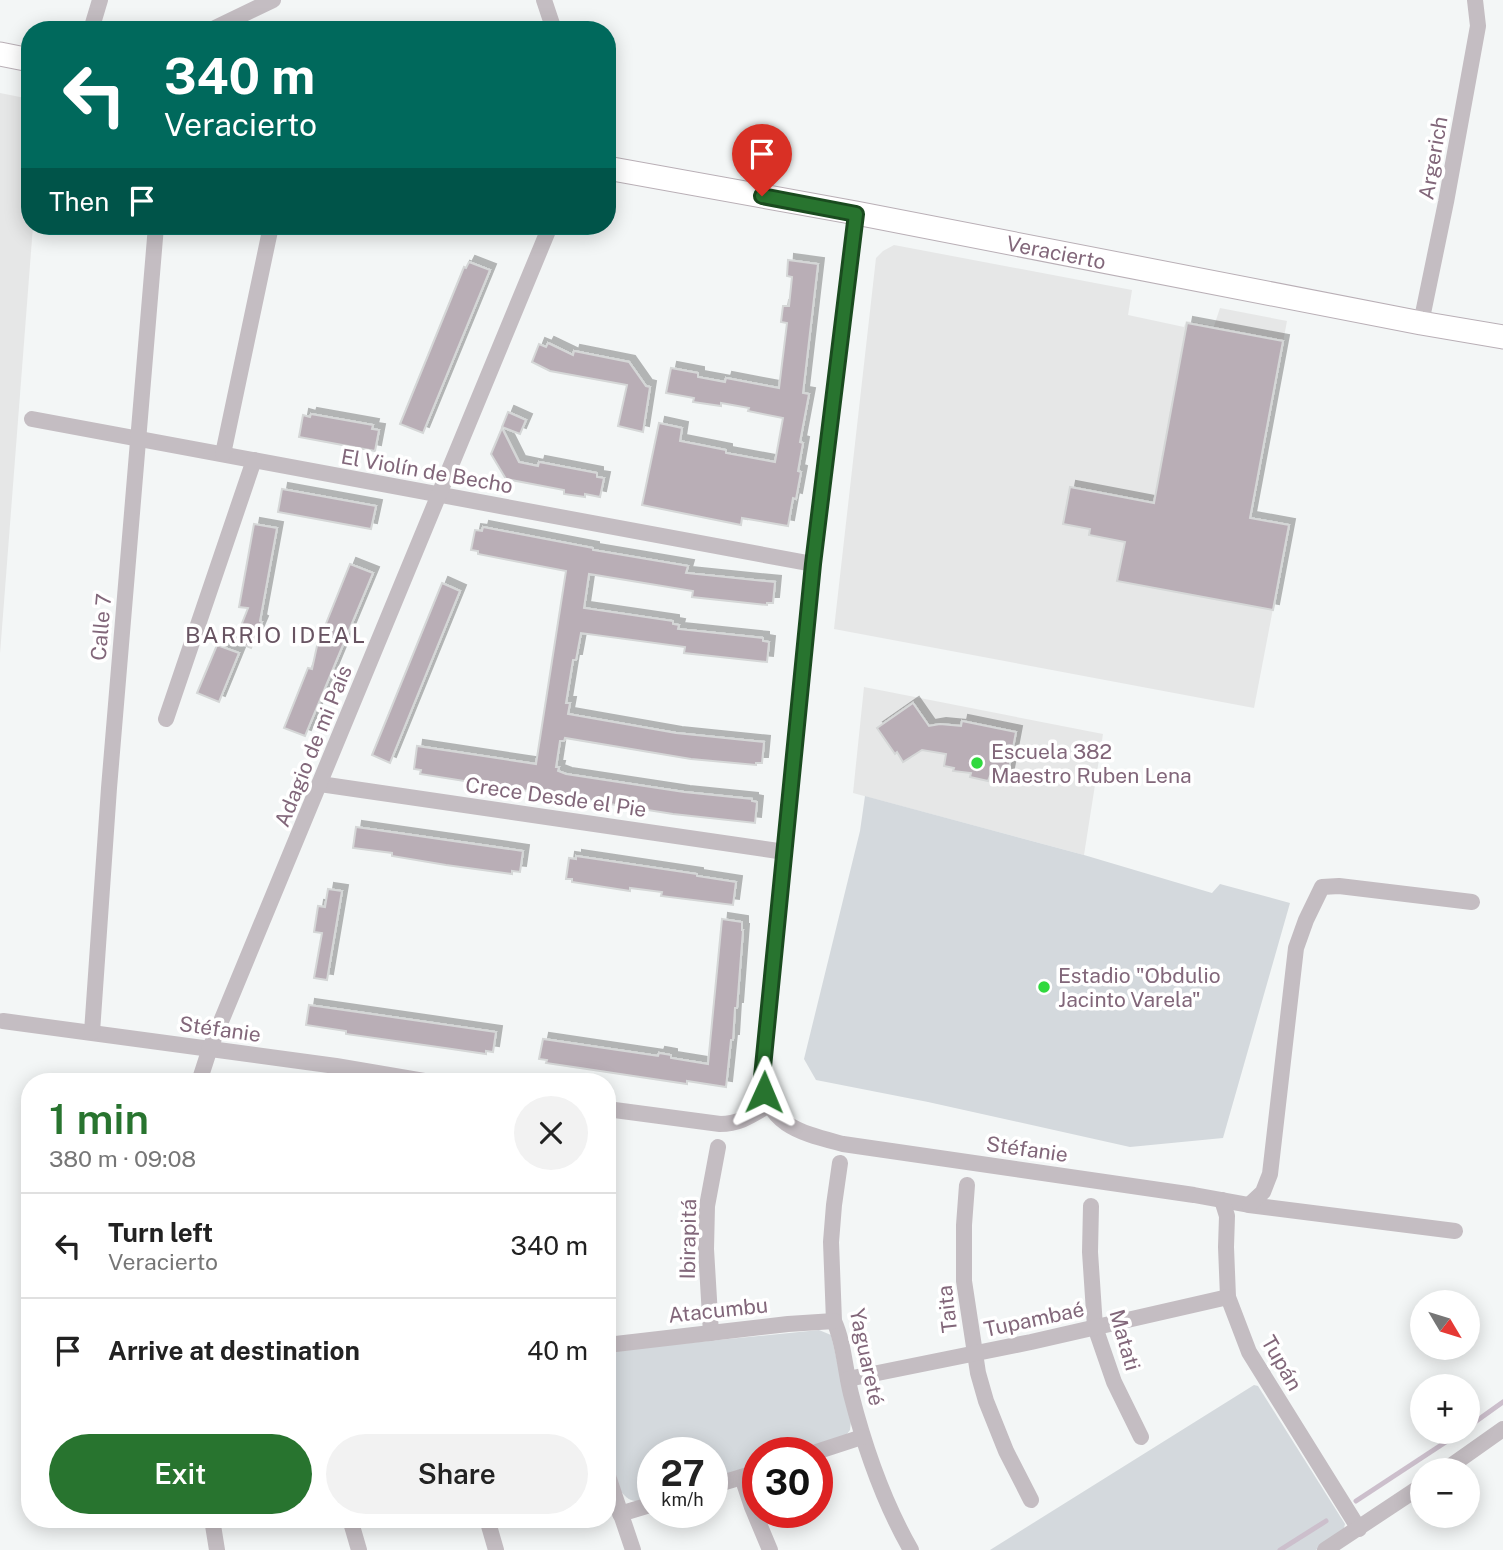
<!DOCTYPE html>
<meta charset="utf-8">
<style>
:root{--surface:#fff;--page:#f2f2f2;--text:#222;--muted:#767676;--line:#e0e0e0;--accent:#28742f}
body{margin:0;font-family:"Public Sans",sans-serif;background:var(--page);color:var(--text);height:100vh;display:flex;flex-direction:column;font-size:26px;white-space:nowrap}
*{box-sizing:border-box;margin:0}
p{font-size:23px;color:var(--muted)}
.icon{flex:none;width:38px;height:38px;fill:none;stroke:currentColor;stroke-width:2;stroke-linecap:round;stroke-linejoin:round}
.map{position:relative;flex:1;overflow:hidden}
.drawer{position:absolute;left:21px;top:1073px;width:595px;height:455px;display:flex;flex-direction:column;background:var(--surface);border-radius:28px;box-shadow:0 4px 18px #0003}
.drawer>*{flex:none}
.top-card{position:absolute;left:21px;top:21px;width:595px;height:214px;border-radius:28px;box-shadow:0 4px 18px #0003;background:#00695c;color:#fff;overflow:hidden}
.needle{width:46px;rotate:128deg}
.controls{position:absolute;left:1410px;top:1290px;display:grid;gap:14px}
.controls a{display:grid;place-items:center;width:70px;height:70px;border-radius:50%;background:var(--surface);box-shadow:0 4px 18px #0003;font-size:35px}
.speed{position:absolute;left:637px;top:1437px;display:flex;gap:14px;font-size:35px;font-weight:700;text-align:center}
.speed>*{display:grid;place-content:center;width:91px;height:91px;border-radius:50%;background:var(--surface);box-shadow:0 4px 18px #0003;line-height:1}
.speed small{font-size:18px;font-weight:400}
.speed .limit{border:10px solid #d22;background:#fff;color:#111}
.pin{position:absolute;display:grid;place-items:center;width:60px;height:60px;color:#fff;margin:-72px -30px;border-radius:50% 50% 50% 0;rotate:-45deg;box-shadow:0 0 7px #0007}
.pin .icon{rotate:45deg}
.me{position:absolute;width:77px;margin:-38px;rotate:1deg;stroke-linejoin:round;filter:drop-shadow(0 0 5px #0008)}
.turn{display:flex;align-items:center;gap:24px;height:147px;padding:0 28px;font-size:32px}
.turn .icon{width:91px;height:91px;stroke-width:2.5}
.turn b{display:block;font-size:49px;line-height:60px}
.then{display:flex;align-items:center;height:66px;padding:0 28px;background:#0003;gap:14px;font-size:26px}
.round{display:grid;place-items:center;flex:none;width:74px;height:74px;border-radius:37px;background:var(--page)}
.summary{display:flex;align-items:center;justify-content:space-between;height:119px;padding:0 28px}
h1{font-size:42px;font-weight:600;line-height:52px;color:var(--accent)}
.primary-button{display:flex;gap:14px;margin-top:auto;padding:14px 28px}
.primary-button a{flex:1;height:80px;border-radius:42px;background:var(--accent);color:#fff;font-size:28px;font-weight:600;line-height:80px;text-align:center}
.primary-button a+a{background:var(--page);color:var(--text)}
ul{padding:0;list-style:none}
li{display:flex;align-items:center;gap:21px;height:105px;padding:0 28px;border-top:2px solid var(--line)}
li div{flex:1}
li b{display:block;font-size:26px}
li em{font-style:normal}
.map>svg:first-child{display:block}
</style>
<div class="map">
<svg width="1503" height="1550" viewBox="0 0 1503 1550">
<defs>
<filter id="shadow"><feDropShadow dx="6" dy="-6" stdDeviation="0" flood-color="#0004"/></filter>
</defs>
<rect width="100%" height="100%" fill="#f3f6f6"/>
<g fill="#e6e7e7">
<path d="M0 93 30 99V226H33L0 654Z"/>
<path d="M894 245 1132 290 1128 315 1184 327 1186 321 1214 326 1220 308 1287 321 1250 517 1289 525 1254 708 834 629 876 258 883 251Z"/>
<path d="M864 687 1103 734 1084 855 853 793Z"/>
</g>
<g fill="#d4d9dd">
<path d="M865 796 1084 855 1212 893 1220 884 1290 903 1223 1138 1130 1147 928 1102 816 1080 804 1059 860 831Z"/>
<path d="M819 1330 831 1335 851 1421 850 1430 842 1441 805 1452H758V1467L712 1482V1452H653V1500C636 1502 630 1504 619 1489L607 1433V1351Z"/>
<path d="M1254 1385 1258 1386 1345 1524 1343 1532 1316 1550H990Z"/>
</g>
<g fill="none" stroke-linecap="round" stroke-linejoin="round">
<g stroke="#ccbfcc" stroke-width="5">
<path d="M1468 1427 1503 1402"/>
<path d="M1356 1501 1461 1432"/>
<path d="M1280 1550 1326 1521"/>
</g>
</g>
<g fill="#b9aeb6" stroke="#d5d7d7" stroke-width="2" filter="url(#shadow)">
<path d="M788 260 818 264 803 393 809 394 800 442 803 443 798 471 801 472 796 499 793 498 788 526 742 518 741 525 642 505 659 423 682 428 680 441 726 450V453L775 462 783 418 748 411 749 408 721 403V406L693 402 694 398 666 393 671 368 698 373V377L725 382 726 378 779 388 787 323 781 322 783 306H789L792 277 787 276Z"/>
<path d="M469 262 490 270 423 433 400 424 464 267 466 268Z"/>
<path d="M1187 323 1283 341 1250 518 1289 525 1273 610 1117 581 1125 542 1089 535 1090 529 1063 524 1070 487 1154 503Z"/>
<path d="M548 343 573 355 574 351 629 362 646 386 650 387 643 432 618 426 627 385 550 371 532 362 539 344 546 347Z"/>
<path d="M508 412 526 420 520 434 502 427Z"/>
<path d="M311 414 373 425 372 429 379 430 375 451 299 437 303 415 310 417Z"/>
<path d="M502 428 519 462 538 466 539 462 597 473V477L604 478 600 497 585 494V497L564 494V490L506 479 491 454Z"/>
<path d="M282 489 376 506 371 529 278 512Z"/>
<path d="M254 524 277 528 260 621 262 622 251 648 235 641 248 608 239 607Z"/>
<path d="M483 527 593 548V550L688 566 686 573 775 582 773 603H767V605L692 597 693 591 589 574 584 608 673 621V624L679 625 678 629 763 638V641L769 642 767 662 684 653 685 647 581 633 576 660H573L566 703H570L568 714 676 733 764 742 762 763H756V765L691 759 565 738 564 741H560L556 767H559L558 771 566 774 684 792 752 799V801L757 802 755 823 673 814 420 774 421 770 414 769 417 746 536 764 566 571 478 554V551L471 550 475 530 482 531Z"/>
<path d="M350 564 373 573 305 736 284 728 308 668 312 669 317 646Z"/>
<path d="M442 583 460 591 390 763 372 755Z"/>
<path d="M217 645 239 653 219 702 197 693Z"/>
<path d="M913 703 929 726 940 724 961 726 962 721 1016 732 1007 779 990 776 988 781 970 777 971 773 953 771 954 768 944 766 946 754 922 750 903 762 897 752 895 754 877 728Z"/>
<path d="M356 827 523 851 520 872 512 871V874L446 865 392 856V853L353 848Z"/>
<path d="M576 856 697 874V876L736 882 733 905 661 896 662 892 630 888V891L572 882V879H566L569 858 576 859Z"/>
<path d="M328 889 342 891 327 980 314 978 322 933 314 932 318 906 325 907Z"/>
<path d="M722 919 742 922V930H743L737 1008H735L733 1040H731L726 1087 687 1081V1084L580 1068 546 1063 547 1060 539 1059 543 1039 658 1056 659 1053 671 1055V1058L708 1064Z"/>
<path d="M309 1005 496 1032 493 1052 486 1051V1054L445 1048 346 1034V1031L306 1025Z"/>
</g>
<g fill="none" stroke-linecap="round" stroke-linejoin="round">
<g stroke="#b9afb6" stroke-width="25">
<g id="secondary">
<path d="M0 54 30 60"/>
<path id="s1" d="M607 168 856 213 1421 323 1503 337"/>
</g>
</g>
<g stroke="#c4bdc2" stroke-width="16">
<path d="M544 0 554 30"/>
<path d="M91 30 100 0"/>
<path d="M211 30 273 0"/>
<path d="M856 213 813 564 762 1077C766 1126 802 1133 843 1144L1194 1195 1249 1205 1455 1231"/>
<path d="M1421 323 1446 202 1478 26 1475 0"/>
<path d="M32 419 813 564"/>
<path d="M223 454 271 226"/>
<path d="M166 719 254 460"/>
<path d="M320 784 785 852"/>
<path d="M3 1021 336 1066 430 1082"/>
<path d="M92 1032 109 788 156 226"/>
<path d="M199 1082 210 1048 550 226"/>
<path d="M607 1109 720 1124C740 1124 752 1115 769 1105"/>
<path d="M840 1163 834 1205 831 1242 834 1321C844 1343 845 1370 851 1394 865 1449 883 1501 911 1550"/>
<path d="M967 1185 964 1225V1281L978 1373 986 1401 1006 1451 1031 1500"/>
<path d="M1222 1200 1227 1216 1226 1247 1228 1297 1249 1352 1359 1529"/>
<path d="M1249 1205 1263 1192 1270 1174 1296 948 1306 920 1322 887 1339 886 1472 902"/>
<path d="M1091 1206 1090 1252 1095 1327 1114 1382 1141 1437"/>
<path d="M711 1333 706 1249 707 1206 718 1147"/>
<path d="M607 1345 788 1324 834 1321"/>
<path d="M848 1379 1031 1342 1228 1297"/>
<path d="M816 1452 862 1437"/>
<path d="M1445 1470 1503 1429"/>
<path d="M607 1473 633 1550"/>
<path d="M742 1477 752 1507 770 1550"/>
<path d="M712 1486 758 1472"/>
<path d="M620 1514 653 1504"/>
<path d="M212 1519 217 1550"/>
<path d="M350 1519 359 1550"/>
<path d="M487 1519 496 1550"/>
<path d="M1325 1550 1423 1485"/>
</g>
<use href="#secondary" stroke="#fff" stroke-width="23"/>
</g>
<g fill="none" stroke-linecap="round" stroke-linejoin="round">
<g stroke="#1a4b1f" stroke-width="18">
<path id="route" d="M762 196 856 214 813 564 762 1077 764 1092"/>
</g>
<use href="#route" stroke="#28742f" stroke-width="12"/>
</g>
<g fill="#30d93e" stroke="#fff" stroke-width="2.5">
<circle cx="977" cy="763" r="7"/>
<circle cx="1044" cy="987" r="7"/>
</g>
<g text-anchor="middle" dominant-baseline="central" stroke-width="7" stroke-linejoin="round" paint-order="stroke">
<g font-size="21" fill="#82677a" stroke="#fff">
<text transform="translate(1433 158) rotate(-80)">Argerich</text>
<text stroke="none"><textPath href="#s1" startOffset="457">Veracierto</textPath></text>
<text transform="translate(427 471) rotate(10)">El Violín de Becho</text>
<text transform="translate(101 627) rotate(-85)">Calle 7</text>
<text transform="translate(313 746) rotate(-68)">Adagio de mi País</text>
<text transform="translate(556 797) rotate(8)">Crece Desde el Pie</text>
<text transform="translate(220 1029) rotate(8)">Stéfanie</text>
<text transform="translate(1027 1149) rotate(8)">Stéfanie</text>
<text transform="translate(688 1239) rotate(-89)">Ibirapitá</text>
<text transform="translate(947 1309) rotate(-97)">Taita</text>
<text transform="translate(718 1310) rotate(-6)">Atacumbu</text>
<text transform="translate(1034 1319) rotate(-12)">Tupambaé</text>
<text transform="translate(1125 1340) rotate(74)">Matati</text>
<text transform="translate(867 1357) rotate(78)">Yaguareté</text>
<text transform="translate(1282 1363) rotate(60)">Tupán</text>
</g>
<g font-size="21" fill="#82677a" stroke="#fff" text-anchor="start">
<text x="991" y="751">Escuela 382<tspan x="991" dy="24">Maestro Ruben Lena</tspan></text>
<text x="1058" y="975">Estadio "Obdulio<tspan x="1058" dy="24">Jacinto Varela"</tspan></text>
</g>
<g font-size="23" letter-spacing="2" fill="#685462" stroke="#fff">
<text x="276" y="634">BARRIO IDEAL</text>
</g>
</g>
</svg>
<div class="controls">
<a><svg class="needle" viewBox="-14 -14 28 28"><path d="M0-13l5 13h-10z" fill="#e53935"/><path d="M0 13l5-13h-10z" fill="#767676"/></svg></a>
<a>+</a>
<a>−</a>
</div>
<div class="speed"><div>27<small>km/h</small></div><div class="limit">30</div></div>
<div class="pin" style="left:762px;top:196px;background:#d93025"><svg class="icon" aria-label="arrive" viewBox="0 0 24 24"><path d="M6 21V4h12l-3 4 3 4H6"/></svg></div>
<svg class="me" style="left:764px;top:1092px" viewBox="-20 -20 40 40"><path d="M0-17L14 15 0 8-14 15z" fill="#28742f" stroke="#fff" stroke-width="4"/></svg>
<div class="top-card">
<div class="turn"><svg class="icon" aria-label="left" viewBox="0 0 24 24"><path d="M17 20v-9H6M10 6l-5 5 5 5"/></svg><div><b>340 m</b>Veracierto</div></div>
<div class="then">Then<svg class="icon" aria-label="arrive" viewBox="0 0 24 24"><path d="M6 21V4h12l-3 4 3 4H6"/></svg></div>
</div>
<section class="drawer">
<div class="summary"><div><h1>1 min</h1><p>380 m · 09:08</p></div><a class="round"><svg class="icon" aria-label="close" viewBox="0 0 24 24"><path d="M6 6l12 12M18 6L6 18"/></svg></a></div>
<ul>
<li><svg class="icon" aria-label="left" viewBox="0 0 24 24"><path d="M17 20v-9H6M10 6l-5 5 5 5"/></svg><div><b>Turn left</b><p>Veracierto</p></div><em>340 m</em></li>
<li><svg class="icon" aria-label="arrive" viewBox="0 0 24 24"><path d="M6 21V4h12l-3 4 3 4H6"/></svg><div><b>Arrive at destination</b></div><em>40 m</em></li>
</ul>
<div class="primary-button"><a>Exit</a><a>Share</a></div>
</section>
</div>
